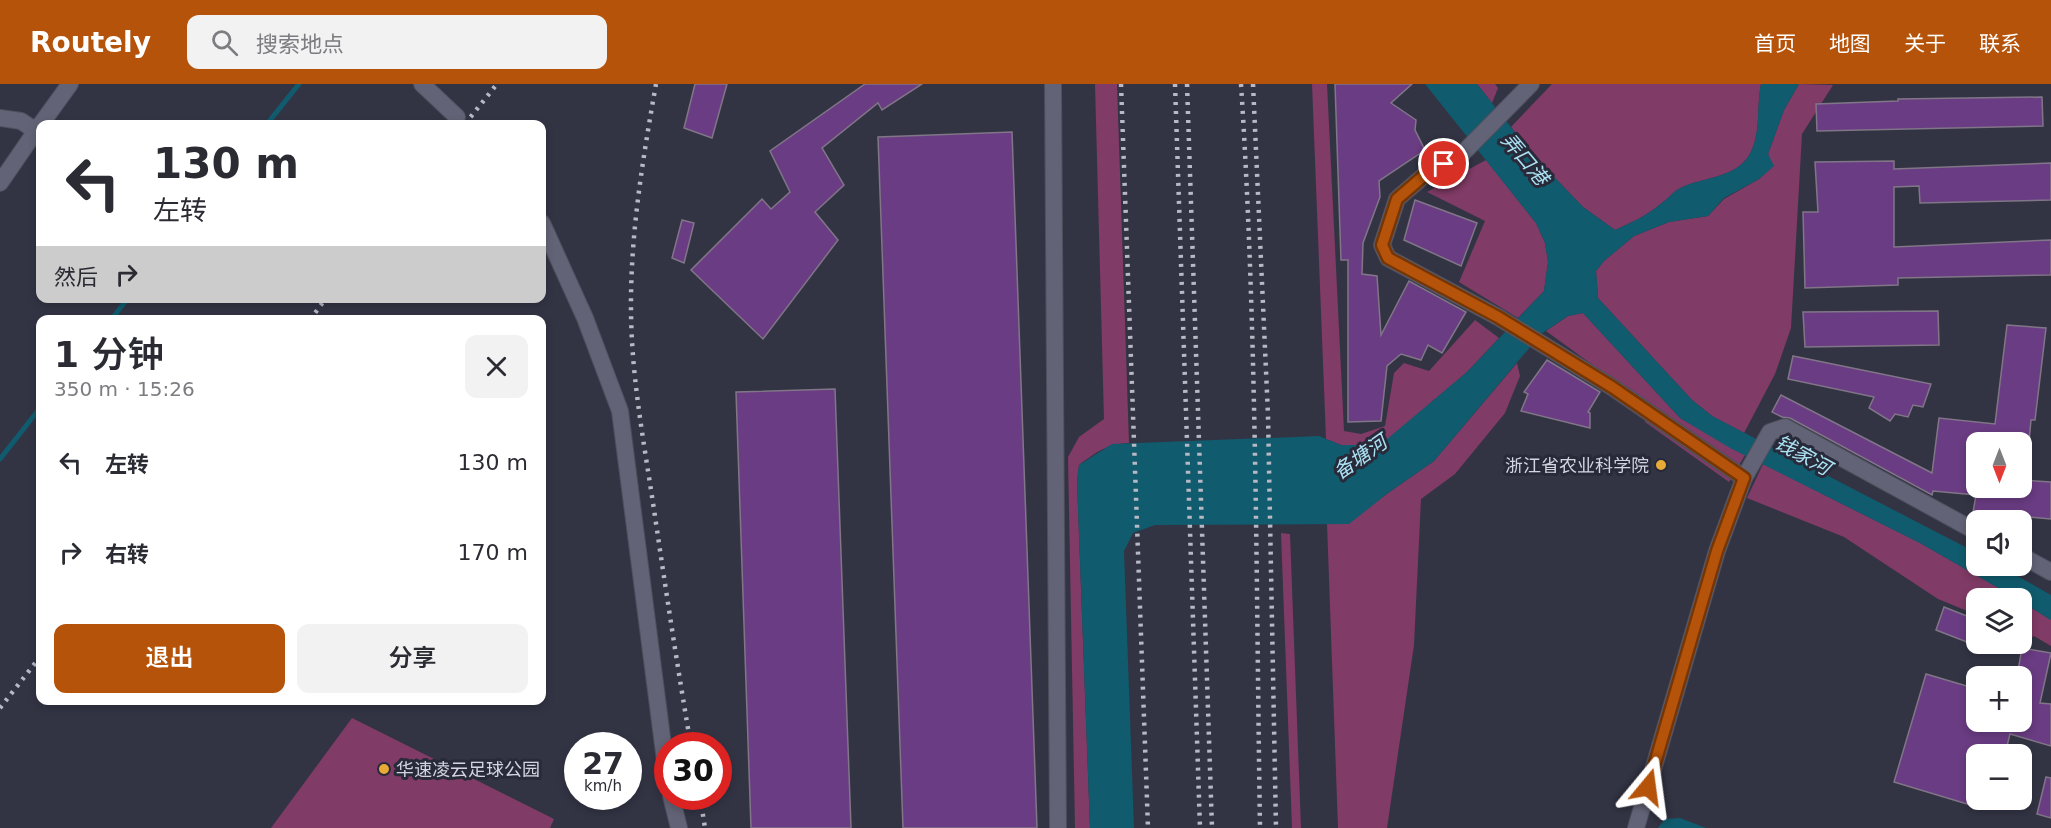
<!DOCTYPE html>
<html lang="zh">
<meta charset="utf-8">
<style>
:root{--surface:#fff;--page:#f2f2f3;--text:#2b2b33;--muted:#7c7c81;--accent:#b45309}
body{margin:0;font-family:"DejaVu Sans","Noto Sans SC",sans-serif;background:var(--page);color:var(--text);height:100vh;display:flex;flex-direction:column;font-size:22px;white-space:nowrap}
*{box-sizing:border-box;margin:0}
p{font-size:20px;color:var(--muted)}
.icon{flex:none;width:33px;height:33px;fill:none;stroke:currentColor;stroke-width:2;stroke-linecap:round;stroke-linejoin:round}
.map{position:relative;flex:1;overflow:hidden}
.panel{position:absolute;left:36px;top:231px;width:510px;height:390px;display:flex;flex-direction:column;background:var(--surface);border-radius:12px;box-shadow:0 3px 9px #0003}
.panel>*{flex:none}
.banner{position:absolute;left:36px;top:36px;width:510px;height:183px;border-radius:12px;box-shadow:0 3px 9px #0003;background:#fff;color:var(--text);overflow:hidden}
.needle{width:39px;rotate:180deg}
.buttons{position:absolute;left:1966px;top:348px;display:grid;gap:12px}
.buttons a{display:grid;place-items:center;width:66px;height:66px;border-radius:12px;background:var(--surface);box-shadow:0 3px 9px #0003;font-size:30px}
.speed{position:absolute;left:564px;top:648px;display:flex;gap:12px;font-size:30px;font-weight:700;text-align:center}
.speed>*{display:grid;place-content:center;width:78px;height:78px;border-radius:50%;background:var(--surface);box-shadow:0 3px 9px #0003;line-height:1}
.speed small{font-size:15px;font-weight:400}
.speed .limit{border:9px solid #d22;background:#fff;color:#111}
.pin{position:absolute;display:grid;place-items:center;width:51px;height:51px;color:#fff;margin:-26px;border:3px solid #fff;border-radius:50%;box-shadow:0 2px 6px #0007}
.me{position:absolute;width:66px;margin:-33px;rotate:16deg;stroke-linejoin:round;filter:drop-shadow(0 0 4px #0008)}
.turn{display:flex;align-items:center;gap:21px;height:126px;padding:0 18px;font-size:27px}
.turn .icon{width:78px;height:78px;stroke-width:2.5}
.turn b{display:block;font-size:42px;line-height:51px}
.then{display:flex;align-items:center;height:57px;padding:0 18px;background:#0003;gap:12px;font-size:22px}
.round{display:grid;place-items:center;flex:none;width:63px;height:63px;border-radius:12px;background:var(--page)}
.headline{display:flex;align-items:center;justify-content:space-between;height:102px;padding:0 18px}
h1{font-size:36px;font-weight:600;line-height:45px}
.action{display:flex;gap:12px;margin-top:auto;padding:12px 18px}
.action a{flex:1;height:69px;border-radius:12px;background:var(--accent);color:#fff;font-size:24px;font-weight:600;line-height:69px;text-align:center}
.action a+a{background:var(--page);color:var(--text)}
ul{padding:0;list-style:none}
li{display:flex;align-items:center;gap:18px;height:90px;padding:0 18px}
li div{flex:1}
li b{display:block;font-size:22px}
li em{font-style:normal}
header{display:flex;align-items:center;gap:36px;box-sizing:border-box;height:84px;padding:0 30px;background:var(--accent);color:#fff}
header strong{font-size:28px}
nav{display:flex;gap:33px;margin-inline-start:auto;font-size:21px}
.search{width:420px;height:54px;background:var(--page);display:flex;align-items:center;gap:15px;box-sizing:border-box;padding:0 21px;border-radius:12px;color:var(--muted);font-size:22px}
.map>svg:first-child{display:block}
</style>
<header>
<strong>Routely</strong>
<div class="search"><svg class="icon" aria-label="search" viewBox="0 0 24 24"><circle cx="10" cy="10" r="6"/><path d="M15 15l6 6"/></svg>搜索地点</div>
<nav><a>首页</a><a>地图</a><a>关于</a><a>联系</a></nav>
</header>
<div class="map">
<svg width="2051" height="744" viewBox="0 0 2051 744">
<rect width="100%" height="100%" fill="#323444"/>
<g fill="#803b66">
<path d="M1095 0H1117L1129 359C1106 360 1097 368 1079 381L1077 397 1090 744H1075L1068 373 1079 353 1104 335Z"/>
<path d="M1312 0H1327L1344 347 1361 350 1385 342 1394 289 1404 279 1429 287 1475 236 1499 254 1467 288 1387 356 1362 361H1341L1326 355Z"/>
<path d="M1477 0H1495L1498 4 1492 19Z"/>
<path d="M1552 0H1761C1756 23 1762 52 1748 73 1732 96 1698 93 1677 106 1672 109 1668 115 1663 118 1648 131 1633 138 1615 146L1583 123 1532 70 1511 43Z"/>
<path d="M1799 0 1833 1 1802 50 1791 244 1775 290 1744 349 1712 332 1692 316 1598 214 1596 187 1604 177 1634 152 1669 138 1708 132 1724 115 1759 95 1773 82 1768 70 1784 26Z"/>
<path d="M1486 76 1536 139 1545 159 1548 178 1544 207 1518 234 1459 198 1485 137 1427 108Z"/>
<path d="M1583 229 1680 334 1745 371 1729 398 1645 338V319L1546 247 1568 232Z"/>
<path d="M1517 279 1520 292 1505 329 1455 390 1421 415 1414 561 1387 744H1338L1327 439H1349L1388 409 1434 377Z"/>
<path d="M1763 380 1920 459 2016 514H1977V531L1938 515 1844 453 1747 414Z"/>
<path d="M1281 449 1290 450 1301 744H1292Z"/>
<path d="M2022 518 2051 536V562L2034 552 2022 558Z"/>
<path d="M352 634 554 735 550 744H271Z"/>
</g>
<g fill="#105b6d">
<path d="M1425 0H1477L1532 70 1583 123 1615 146C1633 138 1648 131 1663 118 1668 115 1672 109 1677 106 1698 93 1732 96 1748 73 1762 52 1756 23 1761 0H1799L1784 26 1768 70 1774 82 1759 95 1724 114 1708 132 1669 138 1634 152 1604 177 1596 187 1598 214 1692 316 1712 332 1977 469V482H2000L2051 511V536L2022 518V514H2016L1920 459 1730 364 1680 334 1583 229 1568 232 1541 250 1434 377 1388 409 1349 440 1155 441 1133 449 1124 467 1134 744H1090L1077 397 1079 381 1112 360 1319 352 1341 361H1362L1386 356 1467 288 1544 207 1548 178 1545 159 1536 139Z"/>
<path d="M1680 734 1706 744H1658L1665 735Z"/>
</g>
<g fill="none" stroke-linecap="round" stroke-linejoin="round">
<g stroke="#105b6d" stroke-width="5">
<path d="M267 40 299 0"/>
<path d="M111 236 128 214"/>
<path d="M0 375 40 324"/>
</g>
</g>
<g fill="#6a3c83" stroke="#807687" stroke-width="1.5">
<path d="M695 0H727L712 54 684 44Z"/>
<path d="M865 0H922L882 26 878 19 822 64 844 101 815 128 838 156 763 255 691 186 762 115 771 125 790 108 770 67Z"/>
<path d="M1335 0H1412L1391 19 1416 36 1415 46 1425 66 1379 97 1380 113 1363 159 1362 190 1377 192 1381 251 1409 197 1466 228 1442 269 1428 261 1421 276 1401 270 1387 282 1381 337 1348 338V176H1341Z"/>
<path d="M2042 13 2043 42 1817 47 1816 20 1898 17V15Z"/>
<path d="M1012 48 1037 744H903L878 53Z"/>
<path d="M1894 77V85L2051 79V116L1920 119 1919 102 1894 103V163L2051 156V191L1898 194V201L1805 204 1803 128H1818L1815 78Z"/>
<path d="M1415 116 1477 139 1461 182 1404 156Z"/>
<path d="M682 136 694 139 684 179 672 174Z"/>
<path d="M1938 227 1939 261 1805 263 1803 228Z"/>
<path d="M2007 241 2046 244 2035 336H2031L2029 358H1977V404H2022V396L2051 398V435L2030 433 2029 436H1977L1972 434 1976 411 1933 407 1932 411 1790 334 1782 333 1772 328 1781 311 1932 389 1939 334 1995 340Z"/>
<path d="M1793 272 1803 274 1931 300 1923 323 1913 321 1908 333 1895 330 1890 337 1869 324 1874 313 1788 295Z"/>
<path d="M1547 276 1600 308 1588 328 1590 329V344L1521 327 1528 310 1524 308Z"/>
<path d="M835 305 851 744H751L736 308Z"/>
<path d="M1944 523 1977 536V562L1936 546Z"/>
<path d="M2022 564 2051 569 2040 619 2051 620V662L2010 650 2005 670H1977V723L1894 698 1926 590 1977 605V638H2022V592H2017Z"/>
<path d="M2046 693 2051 694V734L2037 730Z"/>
</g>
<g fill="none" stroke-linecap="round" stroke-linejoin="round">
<g stroke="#4e4f5d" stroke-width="18">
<g id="minor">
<path d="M422 0 457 33"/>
<path d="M1053 0 1058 744"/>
<path d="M1531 0 1458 74 1434 83 1397 115 1382 161 1388 174 1498 233 1612 303 1744 394"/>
<path d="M0 34 21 37 36 47"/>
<path d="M41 40 70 0"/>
<path d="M0 99 40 41"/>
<path d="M542 139 585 234 620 327 668 700"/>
<path d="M2022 472 2051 488"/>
<path d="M671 712 679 744"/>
<path d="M1636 744 1717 467 1744 394 1770 348 1785 343 1977 448"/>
</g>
</g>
<use href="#minor" stroke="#626376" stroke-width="16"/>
<g stroke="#b8b9c5" stroke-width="4.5" stroke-dasharray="3 6" stroke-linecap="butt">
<path d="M656 0C641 85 627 170 632 257 635 311 645 366 653 419 665 500 677 581 691 662"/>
<path d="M1121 0 1148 744"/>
<path d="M1175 0 1200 744"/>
<path d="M1187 0 1212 744"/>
<path d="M1241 0C1257 248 1256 496 1260 744"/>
<path d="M1253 0 1268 331 1276 744"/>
<path d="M465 40 497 0"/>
<path d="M310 236 326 214"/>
<path d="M0 624 40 573"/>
<path d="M700 712 705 744"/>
</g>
</g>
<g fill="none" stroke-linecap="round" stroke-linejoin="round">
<g stroke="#753606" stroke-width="15">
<path id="route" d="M1444 80 1434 83 1397 115 1382 161 1388 174 1498 233 1612 303 1744 394 1717 467 1648 703"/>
</g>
<use href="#route" stroke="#b45309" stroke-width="10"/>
</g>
<g fill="#e9ab38" stroke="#282a3a" stroke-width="2">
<circle cx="1661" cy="381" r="6"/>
<circle cx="384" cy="685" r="6"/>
</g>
<g text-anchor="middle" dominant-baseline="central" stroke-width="6" stroke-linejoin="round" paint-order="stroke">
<g font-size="18" fill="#d3d4df" stroke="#282a3a" text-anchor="end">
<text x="1649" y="381">浙江省农业科学院</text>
<text x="396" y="685" text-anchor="start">华速凌云足球公园</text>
</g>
<g font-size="20" font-style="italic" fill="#abe2f3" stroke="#282a3a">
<text transform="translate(1525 75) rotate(50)">弄口港</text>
<text transform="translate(1803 371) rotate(29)">钱家河</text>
<text transform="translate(1360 373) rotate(-35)">备塘河</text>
</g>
</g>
</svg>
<div class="buttons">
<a><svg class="needle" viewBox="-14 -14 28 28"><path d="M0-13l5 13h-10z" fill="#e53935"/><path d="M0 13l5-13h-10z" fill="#7c7c81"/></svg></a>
<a><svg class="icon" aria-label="sound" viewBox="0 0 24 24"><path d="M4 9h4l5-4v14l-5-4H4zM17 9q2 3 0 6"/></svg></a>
<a><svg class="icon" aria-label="layers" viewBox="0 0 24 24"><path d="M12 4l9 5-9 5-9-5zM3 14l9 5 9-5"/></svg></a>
<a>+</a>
<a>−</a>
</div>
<div class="speed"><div>27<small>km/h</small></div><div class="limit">30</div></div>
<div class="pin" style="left:1444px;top:80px;background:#d93025"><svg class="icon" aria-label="arrive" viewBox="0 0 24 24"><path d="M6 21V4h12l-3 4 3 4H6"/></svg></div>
<svg class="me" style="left:1648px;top:703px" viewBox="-20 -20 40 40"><path d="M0-17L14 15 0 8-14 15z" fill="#b45309" stroke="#fff" stroke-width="4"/></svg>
<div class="banner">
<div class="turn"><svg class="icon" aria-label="left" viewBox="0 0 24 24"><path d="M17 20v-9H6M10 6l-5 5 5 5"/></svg><div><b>130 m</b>左转</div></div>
<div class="then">然后<svg class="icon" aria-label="right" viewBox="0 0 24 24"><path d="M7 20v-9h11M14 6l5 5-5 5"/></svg></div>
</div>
<section class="panel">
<div class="headline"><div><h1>1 分钟</h1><p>350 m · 15:26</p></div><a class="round"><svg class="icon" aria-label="close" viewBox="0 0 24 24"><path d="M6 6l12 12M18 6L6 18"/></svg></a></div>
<ul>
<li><svg class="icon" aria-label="left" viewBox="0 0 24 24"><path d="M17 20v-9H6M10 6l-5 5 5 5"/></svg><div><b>左转</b></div><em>130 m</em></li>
<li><svg class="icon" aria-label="right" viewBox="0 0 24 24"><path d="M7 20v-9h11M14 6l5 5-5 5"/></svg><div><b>右转</b></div><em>170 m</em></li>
</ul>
<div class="action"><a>退出</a><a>分享</a></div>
</section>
</div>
